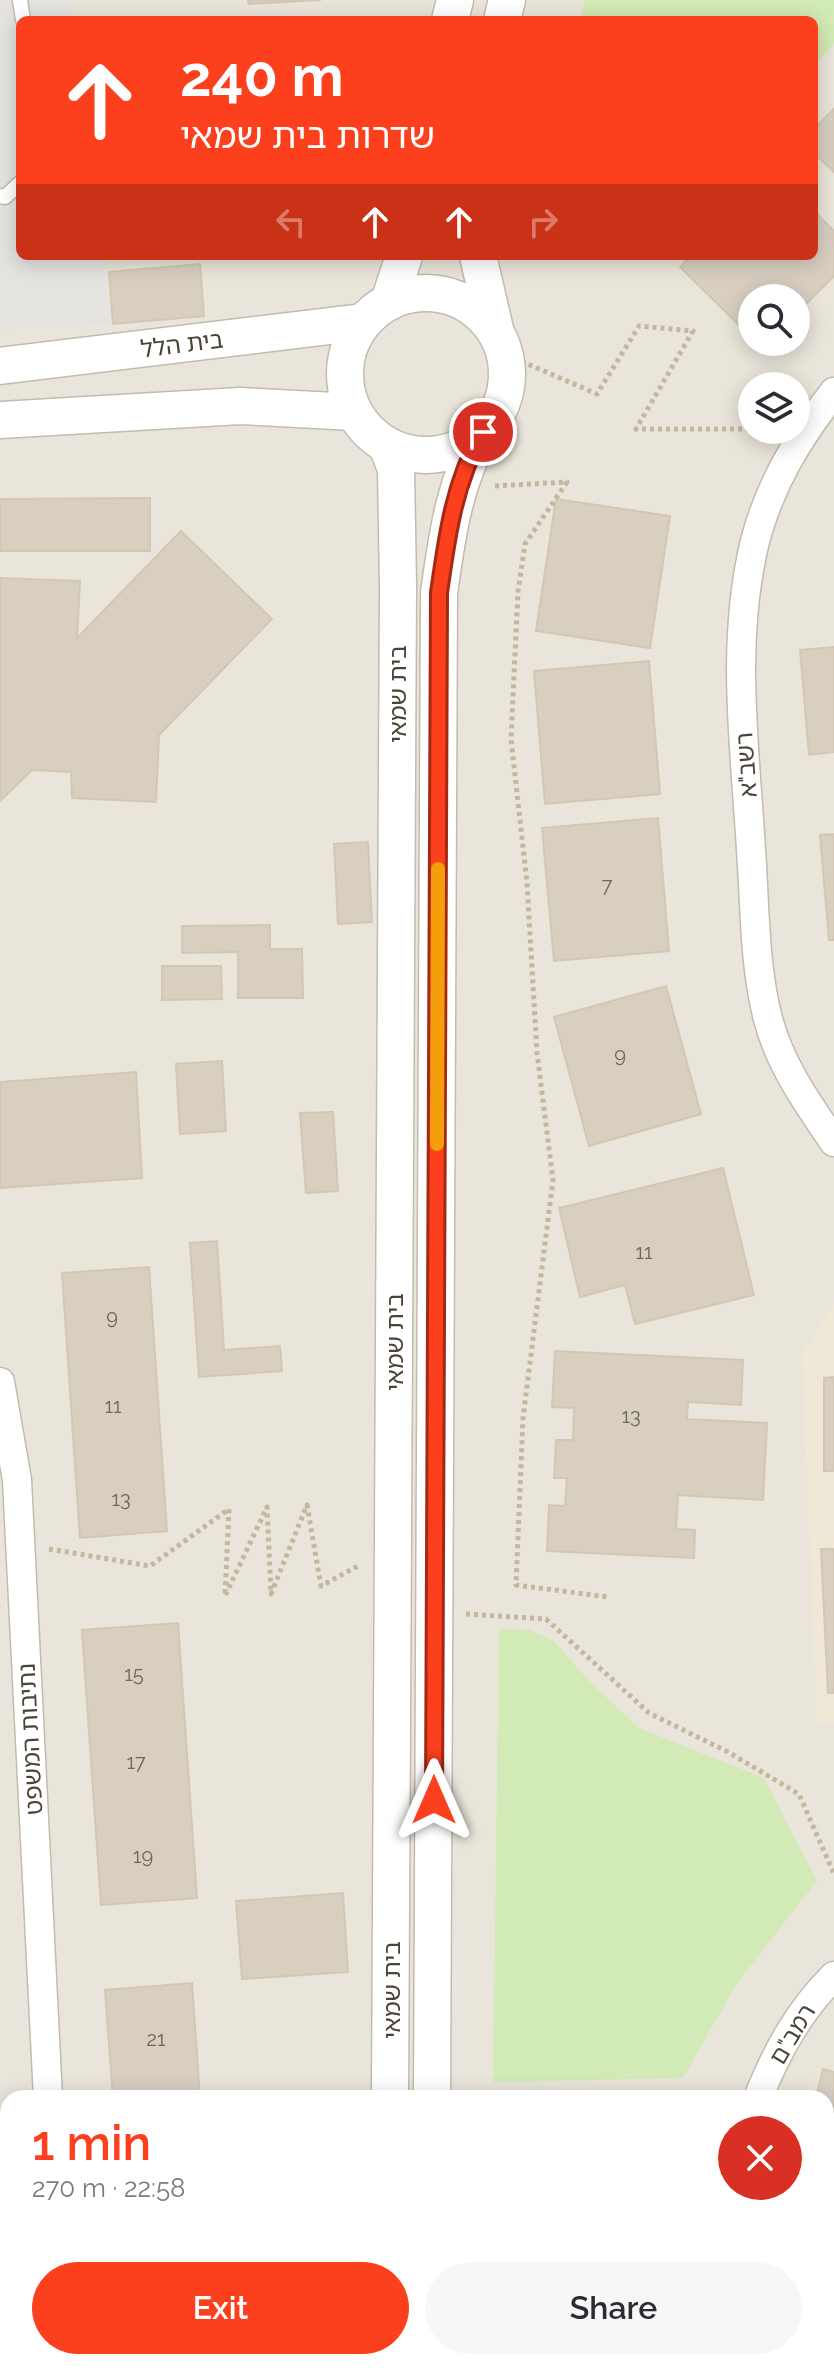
<!DOCTYPE html>
<meta charset="utf-8">
<style>
:root{--surface:#fff;--page:#f7f7f7;--text:#2b2b33;--muted:#7c7c81;--accent:#fc3f1d}
body{margin:0;font-family:Raleway,"Noto Sans Hebrew",sans-serif;background:var(--page);color:var(--text);height:100vh;display:flex;flex-direction:column;font-size:30px;white-space:nowrap}
*{box-sizing:border-box;margin:0}
p{font-size:26px;color:var(--muted)}
.icon{flex:none;width:44px;height:44px;fill:none;stroke:currentColor;stroke-width:2;stroke-linecap:round;stroke-linejoin:round}
.map{position:relative;flex:1;overflow:hidden}
.drawer{position:absolute;left:0px;top:2090px;width:834px;height:280px;display:flex;flex-direction:column;background:var(--surface);border-radius:24px 24px 0 0;box-shadow:0 4px 20px #0003}
.drawer>*{flex:none}
.banner{position:absolute;left:16px;top:16px;width:802px;height:244px;border-radius:12px;box-shadow:0 4px 20px #0003;background:#fc3f1d;color:#fff;overflow:hidden}
.fabs{position:absolute;left:738px;top:284px;display:grid;gap:16px}
.fabs a{display:grid;place-items:center;width:72px;height:72px;border-radius:50%;background:var(--surface);box-shadow:0 4px 20px #0003;font-size:40px}
.pin{position:absolute;display:grid;place-items:center;width:68px;height:68px;color:#fff;margin:-34px;border:4px solid #fff;border-radius:50%;box-shadow:0 2px 8px #0007}
.me{position:absolute;width:88px;margin:-44px;rotate:0deg;stroke-linejoin:round;filter:drop-shadow(0 0 6px #0008)}
.turn{display:flex;align-items:center;gap:28px;height:168px;padding:0 32px;font-size:36px}
.turn .icon{width:104px;height:104px;stroke-width:2.5}
.turn b{display:block;font-size:56px;line-height:68px}
.lanes{display:flex;align-items:center;height:76px;padding:0 32px;background:#0003;justify-content:center;gap:40px;direction:ltr}
.lanes .off{opacity:.35}
.round{display:grid;place-items:center;flex:none;width:84px;height:84px;border-radius:42px;background:var(--page)}
.headline{display:flex;align-items:center;justify-content:space-between;height:136px;padding:0 32px}
h1{font-size:48px;font-weight:600;line-height:60px;color:var(--accent)}
.action{display:flex;gap:16px;margin-top:auto;padding:16px 32px}
.action a{flex:1;height:92px;border-radius:48px;background:var(--accent);color:#fff;font-size:32px;font-weight:600;line-height:92px;text-align:center}
.action a+a{background:var(--page);color:var(--text)}
.map>svg:first-child{display:block}
</style>
<div class="map">
<svg width="834" height="2370" viewBox="0 0 834 2370">
<rect width="100%" height="100%" fill="#f6f3ec"/>
<path fill="#eae5da" fill-rule="evenodd" d="M0 0H834V2370H0ZM20 20H814V256H20ZM752 298H796V342H752ZM752 386H796V430H752ZM8 2098H826V2362H8Z"/>
<path fill="#efe8d6" d="M834 1304V1722L817 1724 802 1354Z"/>
<g fill="#d2eab5">
<path d="M585 0H834V44L814 67V20H579Z"/>
<path d="M499 1629 530 1630 554 1641 590 1682 639 1728 764 1778 817 1881 737 1983 683 2078 493 2082Z"/>
</g>
<path fill="#e5e3e0" d="M0 0H71L73 20H20V256H104L113 324 0 329Z"/>
<g fill="#d8cfc1" stroke="#d3c7b4" stroke-width="2">
<path d="M248 0H321L249 4Z"/>
<path d="M834 109V172L814 153V129Z"/>
<path d="M814 211 834 231V276L796 314V298H752V338L680 267 691 256H814Z"/>
<path d="M200 264 204 316 113 324 109 272Z"/>
<path d="M150 498V551H0V499Z"/>
<path d="M556 499 670 516 650 648 536 631Z"/>
<path d="M181 531 272 619 159 735 156 802 72 798 71 772 32 770 0 801V578L80 581 77 638Z"/>
<path d="M834 647V752L809 755 800 650Z"/>
<path d="M649 661 660 794 545 804 534 671Z"/>
<path d="M658 818 669 951 554 961 542 828Z"/>
<path d="M834 834V940H829L820 835Z"/>
<path d="M368 842 372 922 338 924 334 844Z"/>
<path d="M270 925V949H302L303 998H238V952L182 953V926Z"/>
<path d="M162 966H221L222 999 162 1000Z"/>
<path d="M666 986 701 1114 589 1146 554 1017Z"/>
<path d="M222 1061 226 1131 180 1134 176 1064Z"/>
<path d="M136 1072 142 1178 0 1188V1082Z"/>
<path d="M333 1112 338 1191 306 1193 300 1113Z"/>
<path d="M723 1168 754 1295 635 1324 625 1285 580 1297 559 1208Z"/>
<path d="M217 1241 224 1350 280 1346 282 1371 199 1377 190 1243Z"/>
<path d="M149 1267 167 1531 80 1538 62 1273Z"/>
<path d="M555 1351 743 1360 741 1405 688 1402 687 1419 767 1423 763 1500 678 1495 676 1529 695 1530 694 1558 547 1551 549 1505 565 1506 567 1478H554L556 1440H573L574 1408 552 1407Z"/>
<path d="M834 1377V1471H824V1378Z"/>
<path d="M821 1549H834V1693H828Z"/>
<path d="M178 1623 197 1898 101 1905 82 1630Z"/>
<path d="M343 1893 348 1972 242 1979 236 1901Z"/>
<path d="M192 1983 200 2098H113L105 1990Z"/>
<path d="M823 2069 834 2072V2186L826 2184V2098H816Z"/>
<path d="M826 2288H834V2370H806V2362H826Z"/>
<rect x="132" y="2362" width="85" height="8"/>
</g>
<g fill="none" stroke-linecap="round" stroke-linejoin="round">
<g stroke="#c2bbae" stroke-width="17">
<g id="service">
<path d="M20 0 23 20"/>
<path d="M0 196 5 197 20 183"/>
</g>
</g>
<g stroke="#c2bbae" stroke-width="31">
<g id="minor">
<path d="M834 392C798 438 770 484 755 541 730 643 745 747 751 850 755 905 754 965 768 1019 780 1065 808 1104 834 1142"/>
<path d="M0 1382 17 1480 48 2098"/>
<path d="M758 2098C777 2051 798 2012 834 1976"/>
<path d="M62 2362V2370"/>
<path d="M739 2362V2370"/>
</g>
</g>
<g stroke="#c2bbae" stroke-width="39">
<g id="tertiary">
<path d="M450 20 455 0"/>
<path d="M502 20 507 0"/>
<path d="M478 256 495 329"/>
<circle cx="426" cy="374" r="81"/>
<path d="M389 302 404 256"/>
<path d="M0 366 363 322"/>
<path d="M0 420 240 406 354 412"/>
<path d="M387 446 396 469 398 586 390 2098"/>
<path d="M432 2098 439 593C447 536 454 482 483 432"/>
<path d="M431 2362V2370"/>
<path d="M388 2370V2362"/>
</g>
</g>
<g stroke="#c4b79f" stroke-width="5" stroke-dasharray="4 4" stroke-linecap="butt">
<path d="M514 358 597 394 639 326 693 331 636 429H752"/>
<path d="M495 486 567 482 525 544 518 592 511 739 527 883 537 1053 553 1180 523 1418 516 1585 608 1597"/>
<path d="M49 1549 150 1566 229 1509 225 1596 267 1507 271 1594 307 1505 321 1586 358 1566"/>
<path d="M466 1614 546 1619 649 1713 728 1752 799 1794 834 1874"/>
<path d="M248 2370V2362"/>
</g>
<use href="#service" stroke="#fff" stroke-width="14"/>
<use href="#minor" stroke="#fff" stroke-width="28"/>
<use href="#tertiary" stroke="#fff" stroke-width="36"/>
</g>
<g fill="none" stroke-linecap="round" stroke-linejoin="round">
<g stroke="#a42913" stroke-width="20">
<path id="route" d="M434 1800 439 593C447 536 454 482 483 432"/>
</g>
<use href="#route" stroke="#fc3f1d" stroke-width="14"/>
<path stroke="#f59e0b" stroke-width="14" d="M437 1144 438 869"/>
</g>
<g text-anchor="middle" dominant-baseline="central" stroke-width="6" stroke-linejoin="round" paint-order="stroke">
<g font-size="20" fill="#6e675b">
<text x="607" y="885">7</text>
<text x="620" y="1055">9</text>
<text x="644" y="1252">11</text>
<text x="112" y="1317">9</text>
<text x="113" y="1406">11</text>
<text x="631" y="1416">13</text>
<text x="121" y="1499">13</text>
<text x="134" y="1674">15</text>
<text x="136" y="1762">17</text>
<text x="143" y="1856">19</text>
<text x="156" y="2039">21</text>
</g>
<g font-size="24" fill="#4b4439" stroke="#fff">
<text transform="translate(182 344) rotate(-7)">בית הלל</text>
<text transform="translate(397 694) rotate(-90)">בית שמאי</text>
<text transform="translate(746 765) rotate(-94)">רשב"א</text>
<text transform="translate(394 1342) rotate(-90)">בית שמאי</text>
<text transform="translate(30 1739) rotate(-93)">נתיבות המשפט</text>
<text transform="translate(391 1990) rotate(-90)">בית שמאי</text>
<text transform="translate(792 2034) rotate(-59)">רמב"ם</text>
</g>
</g>
</svg>
<div class="fabs">
<a><svg class="icon" aria-label="search" viewBox="0 0 24 24"><circle cx="10" cy="10" r="6"/><path d="M15 15l6 6"/></svg></a>
<a><svg class="icon" aria-label="layers" viewBox="0 0 24 24"><path d="M12 4l9 5-9 5-9-5zM3 14l9 5 9-5"/></svg></a>
</div>
<div class="pin" style="left:483px;top:432px;background:#d93025"><svg class="icon" aria-label="arrive" viewBox="0 0 24 24"><path d="M6 21V4h12l-3 4 3 4H6"/></svg></div>
<svg class="me" style="left:434px;top:1800px" viewBox="-20 -20 40 40"><path d="M0-17L14 15 0 8-14 15z" fill="#fc3f1d" stroke="#fff" stroke-width="4"/></svg>
<div class="banner">
<div class="turn"><svg class="icon" aria-label="ahead" viewBox="0 0 24 24"><path d="M12 20V5M6 11l6-6 6 6"/></svg><div><b>240 m</b>שדרות בית שמאי</div></div>
<div class="lanes"><svg class="icon off" aria-label="left" viewBox="0 0 24 24"><path d="M17 20v-9H6M10 6l-5 5 5 5"/></svg><svg class="icon" aria-label="ahead" viewBox="0 0 24 24"><path d="M12 20V5M6 11l6-6 6 6"/></svg><svg class="icon" aria-label="ahead" viewBox="0 0 24 24"><path d="M12 20V5M6 11l6-6 6 6"/></svg><svg class="icon off" aria-label="right" viewBox="0 0 24 24"><path d="M7 20v-9h11M14 6l5 5-5 5"/></svg></div>
</div>
<section class="drawer">
<div class="headline"><div><h1>1 min</h1><p>270 m · 22:58</p></div><a class="round" style="background:#d93025;color:#fff"><svg class="icon" aria-label="close" viewBox="0 0 24 24"><path d="M6 6l12 12M18 6L6 18"/></svg></a></div>
<div class="action"><a>Exit</a><a>Share</a></div>
</section>
</div>
